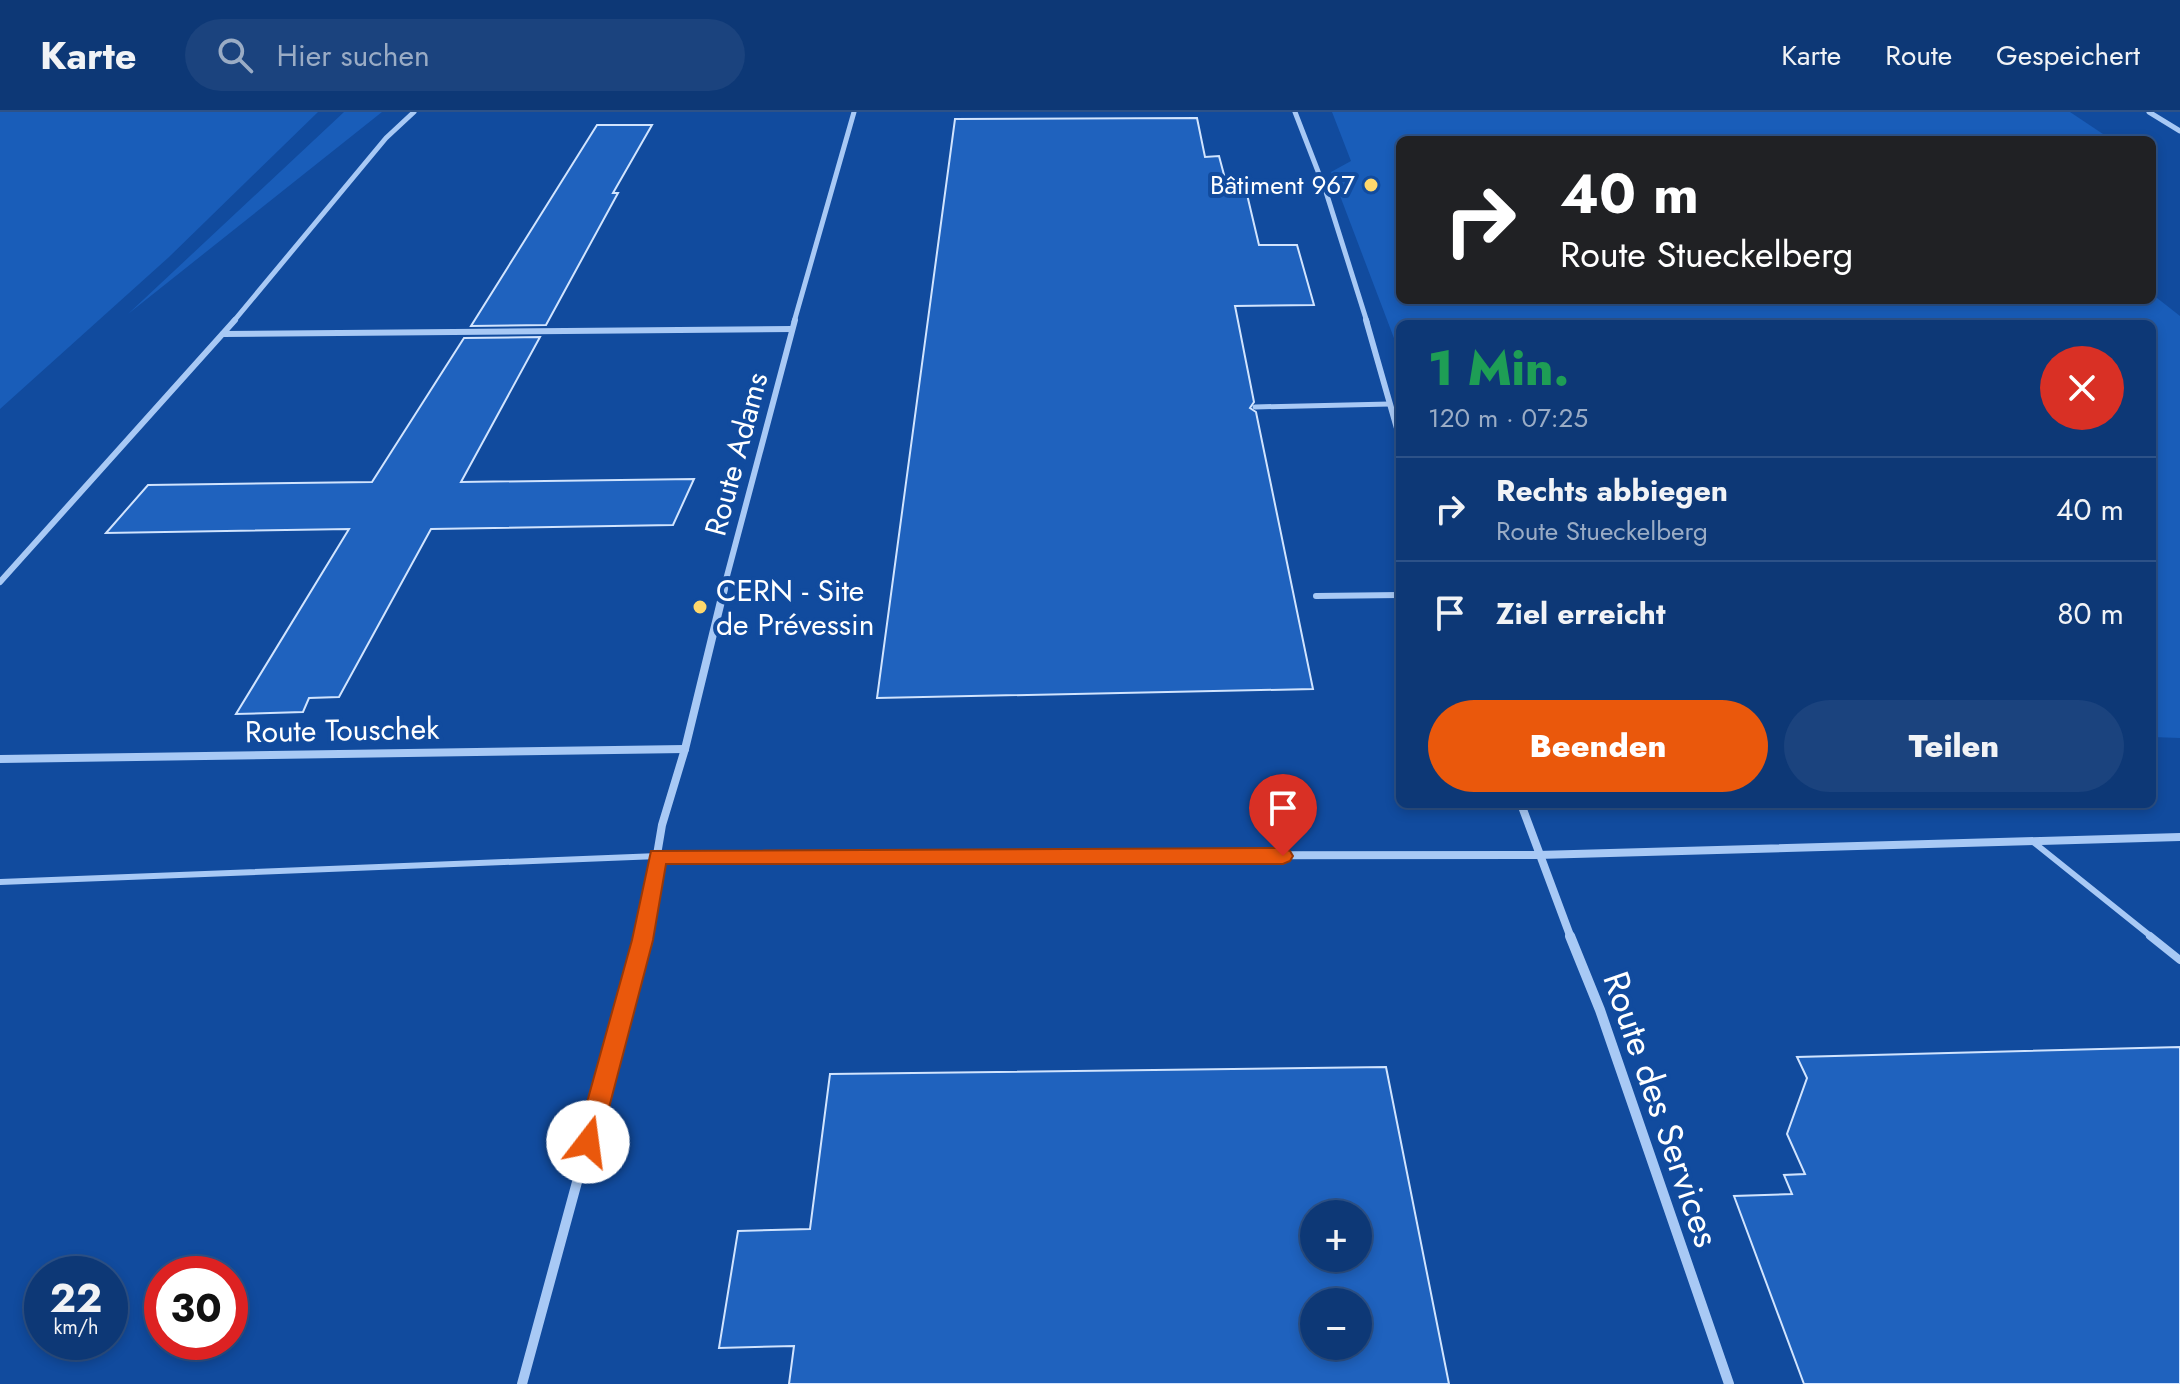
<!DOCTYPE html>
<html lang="de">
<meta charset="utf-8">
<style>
:root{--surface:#0d3876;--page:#1b437e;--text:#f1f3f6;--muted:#9aacc5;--line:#2d5288;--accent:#ea580c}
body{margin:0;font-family:Jost,sans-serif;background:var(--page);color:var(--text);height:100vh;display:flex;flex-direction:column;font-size:30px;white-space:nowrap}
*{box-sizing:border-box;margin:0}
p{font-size:26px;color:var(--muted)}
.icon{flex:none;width:44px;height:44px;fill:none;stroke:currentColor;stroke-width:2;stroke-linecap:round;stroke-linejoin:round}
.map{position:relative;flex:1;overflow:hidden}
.sheet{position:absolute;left:1396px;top:208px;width:760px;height:488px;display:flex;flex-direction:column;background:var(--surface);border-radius:12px;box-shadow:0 4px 12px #0003,0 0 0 2px var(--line)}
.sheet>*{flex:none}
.top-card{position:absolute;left:1396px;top:24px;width:760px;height:168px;border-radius:12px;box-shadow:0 4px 12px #0003,0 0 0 2px var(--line);background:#202124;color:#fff;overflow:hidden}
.controls{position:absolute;left:1300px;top:1088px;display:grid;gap:16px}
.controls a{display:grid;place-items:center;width:72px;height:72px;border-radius:50%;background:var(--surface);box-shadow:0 4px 12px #0003,0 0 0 2px var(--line);font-size:40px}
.speed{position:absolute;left:24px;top:1144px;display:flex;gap:16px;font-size:40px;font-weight:700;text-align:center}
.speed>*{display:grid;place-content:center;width:104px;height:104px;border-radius:50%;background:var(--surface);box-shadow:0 4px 12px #0003,0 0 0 2px var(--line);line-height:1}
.speed small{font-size:20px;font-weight:400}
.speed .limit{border:12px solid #d22;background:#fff;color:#111}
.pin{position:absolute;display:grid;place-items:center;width:68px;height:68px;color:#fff;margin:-82px -34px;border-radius:50% 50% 50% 0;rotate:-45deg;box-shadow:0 0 8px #0007}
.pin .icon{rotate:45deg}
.me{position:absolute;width:88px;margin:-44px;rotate:15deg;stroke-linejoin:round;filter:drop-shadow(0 0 6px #0008)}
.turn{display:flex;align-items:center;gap:28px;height:168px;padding:0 32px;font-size:36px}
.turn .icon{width:104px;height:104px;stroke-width:2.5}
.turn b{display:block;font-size:56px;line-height:68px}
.round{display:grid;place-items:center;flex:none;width:84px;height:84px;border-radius:42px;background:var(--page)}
.headline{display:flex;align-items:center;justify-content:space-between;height:136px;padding:0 32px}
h1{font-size:48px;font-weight:800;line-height:60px;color:#1e9e55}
.cta{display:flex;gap:16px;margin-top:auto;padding:16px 32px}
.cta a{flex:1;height:92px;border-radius:48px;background:var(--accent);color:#fff;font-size:32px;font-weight:800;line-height:92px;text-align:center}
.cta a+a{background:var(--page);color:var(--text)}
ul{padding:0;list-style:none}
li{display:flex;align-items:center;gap:24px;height:104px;padding:0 32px;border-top:2px solid var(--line)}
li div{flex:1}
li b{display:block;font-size:30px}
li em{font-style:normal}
header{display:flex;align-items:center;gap:48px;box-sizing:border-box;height:112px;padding:0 40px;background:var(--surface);border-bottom:2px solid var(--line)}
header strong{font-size:38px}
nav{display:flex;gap:44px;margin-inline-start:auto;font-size:28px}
.search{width:560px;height:72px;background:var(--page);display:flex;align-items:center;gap:20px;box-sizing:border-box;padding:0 28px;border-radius:44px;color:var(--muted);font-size:30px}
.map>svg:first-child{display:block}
</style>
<header>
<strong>Karte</strong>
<div class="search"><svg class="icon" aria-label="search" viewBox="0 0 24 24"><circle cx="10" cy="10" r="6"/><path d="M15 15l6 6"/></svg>Hier suchen</div>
<nav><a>Karte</a><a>Route</a><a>Gespeichert</a></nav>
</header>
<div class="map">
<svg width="2180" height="1272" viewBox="0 0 2180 1272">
<rect width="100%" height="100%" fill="#114b9e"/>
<g fill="#195db9">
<path d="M0 0H318L169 145 0 297Z"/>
<path d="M344 0H382L128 202Z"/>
<path d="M1332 0H2070L2112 28H1400V188H2152V182L2180 204V626L2152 625V212H1400V242L1331 60 1351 49Z"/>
</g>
<g fill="#1f62be" stroke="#d1e4fe" stroke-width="2" fill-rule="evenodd">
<path d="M1197 6 1205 45 1219 44 1227 74H1245L1259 133H1297L1314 193 1235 194 1254 290 1250 296 1256 300 1313 577 877 586 955 7Z"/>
<path d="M597 13H652L613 81H618L546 213 471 214Z"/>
<path d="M540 225 461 370 694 367 673 413 431 417 339 585 309 586 303 600 236 602 349 417 106 421 148 373 372 370 464 226Z"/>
<path d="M2180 935V1272H1804L1734 1084 1792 1082 1784 1063 1805 1062 1787 1022 1807 966 1797 945Z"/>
<path d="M1386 955 1449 1272H789L794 1234 719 1236 738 1119 810 1117 830 962ZM1314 1102H1358V1146H1314ZM1314 1190H1358V1234H1314Z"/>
</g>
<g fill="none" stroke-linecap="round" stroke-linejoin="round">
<path stroke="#a8c9f5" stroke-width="5" d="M1255 295 1390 292"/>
<g stroke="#a8c9f5" stroke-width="6">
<path d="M1316 484 1400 483"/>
<path d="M2032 729 2153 826"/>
<path d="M0 770 658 744"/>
</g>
<path stroke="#a8c9f5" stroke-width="8" d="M2150 824 2180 848"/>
<g stroke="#a8c9f5" stroke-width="5">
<path d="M1295 0 1326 80 1367 210"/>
<path d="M2149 0 2180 19"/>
<path d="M233 210 386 26 414 0"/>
<path d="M794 210 854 0"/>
</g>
<g stroke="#a8c9f5" stroke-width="6">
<path d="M1366 208 1400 327"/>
<path d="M223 222 792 217"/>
<path d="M0 470 235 208"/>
<path d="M723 479 795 208"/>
</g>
<g stroke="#a8c9f5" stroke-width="8">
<path d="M0 647 685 637"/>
<path d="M1521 692 1571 826"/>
<path d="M658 744 1538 743 2180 725"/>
<path d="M643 826 662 713 685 637 724 477"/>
</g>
<g stroke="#a8c9f5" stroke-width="10">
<path d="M1570 824 1600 898 1729 1272"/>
<path d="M522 1272 644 824"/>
</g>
</g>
<path fill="#ea580c" stroke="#983908" stroke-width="2" d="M1283 736 1290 739 1293 744 1290 749 1283 752H666L653 828 600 1030 597 1038 588 1041 580 1038 576 1030 632 828 651 739Z"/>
<g fill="#ffd86c" stroke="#114b9e" stroke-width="3">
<circle cx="1371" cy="73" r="8"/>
<circle cx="700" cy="495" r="8"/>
</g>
<g text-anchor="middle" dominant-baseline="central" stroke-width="8" stroke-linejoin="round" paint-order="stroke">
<g font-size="26" fill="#fff" stroke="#114b9e" text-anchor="end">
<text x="1355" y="73">Bâtiment 967</text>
</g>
<g font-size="30" fill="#fff" stroke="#114b9e">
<text transform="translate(736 342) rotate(-75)">Route Adams</text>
<text transform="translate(342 618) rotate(-1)">Route Touschek</text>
</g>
<g font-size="30" fill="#fff" stroke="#114b9e" text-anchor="start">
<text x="716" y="478">CERN - Site<tspan x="716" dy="34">de Prévessin</tspan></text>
</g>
<g font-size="36" fill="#fff" stroke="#114b9e">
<text transform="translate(1662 997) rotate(71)">Route des Services</text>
</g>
</g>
</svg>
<div class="controls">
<a>+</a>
<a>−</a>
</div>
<div class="speed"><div>22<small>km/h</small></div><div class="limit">30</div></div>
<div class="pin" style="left:1283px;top:744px;background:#d93025"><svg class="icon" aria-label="arrive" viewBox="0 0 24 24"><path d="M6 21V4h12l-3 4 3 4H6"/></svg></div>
<svg class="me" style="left:588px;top:1030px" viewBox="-20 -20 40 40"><circle r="19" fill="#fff"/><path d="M0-13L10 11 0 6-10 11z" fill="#ea580c"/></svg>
<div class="top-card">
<div class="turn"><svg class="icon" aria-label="right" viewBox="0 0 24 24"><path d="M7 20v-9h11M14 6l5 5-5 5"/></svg><div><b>40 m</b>Route Stueckelberg</div></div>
</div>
<section class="sheet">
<div class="headline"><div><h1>1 Min.</h1><p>120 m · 07:25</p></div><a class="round" style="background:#d93025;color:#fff"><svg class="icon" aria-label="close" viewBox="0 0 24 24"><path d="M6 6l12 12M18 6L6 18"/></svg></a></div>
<ul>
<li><svg class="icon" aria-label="right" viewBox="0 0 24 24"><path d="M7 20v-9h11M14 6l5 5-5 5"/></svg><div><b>Rechts abbiegen</b><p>Route Stueckelberg</p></div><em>40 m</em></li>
<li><svg class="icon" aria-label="arrive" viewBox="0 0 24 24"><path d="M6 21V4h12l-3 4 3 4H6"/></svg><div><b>Ziel erreicht</b></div><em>80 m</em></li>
</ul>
<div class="cta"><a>Beenden</a><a>Teilen</a></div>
</section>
</div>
